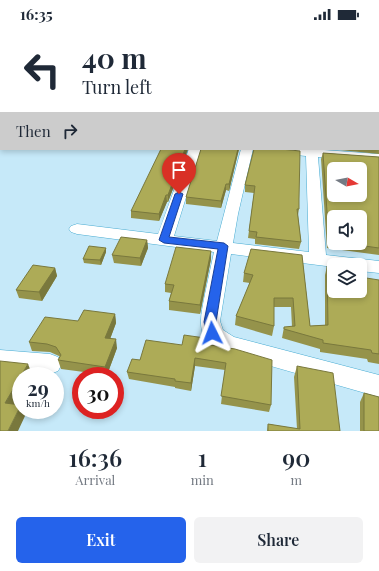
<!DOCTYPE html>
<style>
:root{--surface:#fff;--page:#f2f2f3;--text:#1f2937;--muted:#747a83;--accent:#2563eb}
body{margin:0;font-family:"Playfair Display",serif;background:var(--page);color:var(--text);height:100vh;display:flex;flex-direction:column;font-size:15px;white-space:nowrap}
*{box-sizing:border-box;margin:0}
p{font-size:13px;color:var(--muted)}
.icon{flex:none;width:22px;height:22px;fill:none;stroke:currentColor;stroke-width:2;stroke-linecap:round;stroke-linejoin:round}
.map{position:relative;height:403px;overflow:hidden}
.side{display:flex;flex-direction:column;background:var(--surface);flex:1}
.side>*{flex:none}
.top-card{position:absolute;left:0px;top:0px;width:379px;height:122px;box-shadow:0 2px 6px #0003;background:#fff;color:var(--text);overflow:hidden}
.needle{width:26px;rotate:99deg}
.controls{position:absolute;left:327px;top:134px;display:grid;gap:8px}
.controls a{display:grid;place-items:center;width:40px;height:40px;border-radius:6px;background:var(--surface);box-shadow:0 2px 6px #0003;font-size:20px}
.speed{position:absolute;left:12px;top:339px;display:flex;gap:8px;font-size:20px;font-weight:700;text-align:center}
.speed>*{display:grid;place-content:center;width:52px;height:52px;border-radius:50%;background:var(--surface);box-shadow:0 2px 6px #0003;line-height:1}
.speed small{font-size:10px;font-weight:400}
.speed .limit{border:6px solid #d22;background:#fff;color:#111}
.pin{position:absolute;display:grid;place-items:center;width:34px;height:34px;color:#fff;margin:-41px -17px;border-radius:50% 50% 50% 0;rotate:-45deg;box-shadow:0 0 4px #0007}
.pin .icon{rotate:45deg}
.me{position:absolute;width:44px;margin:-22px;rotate:357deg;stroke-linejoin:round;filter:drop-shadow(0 0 3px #0008)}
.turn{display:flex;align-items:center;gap:14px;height:84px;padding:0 16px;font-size:18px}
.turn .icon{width:52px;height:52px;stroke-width:2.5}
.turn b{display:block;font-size:28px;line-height:34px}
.then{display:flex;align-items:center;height:38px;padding:0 16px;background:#0003;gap:8px;font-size:15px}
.eta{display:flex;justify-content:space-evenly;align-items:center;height:68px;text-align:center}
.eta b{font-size:24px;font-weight:600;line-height:28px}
.cta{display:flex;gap:8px;margin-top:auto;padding:8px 16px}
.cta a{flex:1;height:46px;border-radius:6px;background:var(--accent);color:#fff;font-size:16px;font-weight:600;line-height:46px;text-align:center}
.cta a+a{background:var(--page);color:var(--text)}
.status{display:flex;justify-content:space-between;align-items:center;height:28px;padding:0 20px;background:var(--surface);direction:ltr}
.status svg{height:11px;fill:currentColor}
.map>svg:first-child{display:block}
</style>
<div class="status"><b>16:35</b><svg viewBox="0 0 49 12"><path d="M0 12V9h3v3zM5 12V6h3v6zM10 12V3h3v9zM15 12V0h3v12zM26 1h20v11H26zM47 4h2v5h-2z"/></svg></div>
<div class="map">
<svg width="379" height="403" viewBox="0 0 379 403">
<rect width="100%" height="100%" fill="#c6e9f9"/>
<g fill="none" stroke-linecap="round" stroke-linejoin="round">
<g stroke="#49acd2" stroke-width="1">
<g id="street">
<rect x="0" y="79" width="1" height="6"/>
<path d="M189 121H201L174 208 217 213 241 121H253L238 186 233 215 309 224 306 128 265 124 259 121H310L379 126V134L318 129 326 227 379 233V245L360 243V237H334V239L231 226 220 293 223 302 234 309 379 347V369L229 326C195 314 199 296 205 266 208 252 211 238 214 224L77 206 71 204 69 201 71 198 77 196 158 206Z"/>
<path d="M0 322 50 326 58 329 62 336 58 343 50 346 0 342Z"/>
</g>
</g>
<use href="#street" fill="#fff" fill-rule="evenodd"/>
</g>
<g fill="#95934b" fill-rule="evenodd">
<path d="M378 65 379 126 340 122V121H378Z"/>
<path d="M188 121 168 174H167L159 193 131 190V183Z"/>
<path d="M239 121 229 163 226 162 221 180 186 176V169Z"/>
<path d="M254 121 299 181 298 187 301 214 299 221 255 216V211L248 210 254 165 245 164V157Z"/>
<path d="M323 125 379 129V227L327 220 321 131ZM334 189 360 215H334Z"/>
<path d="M147 212 148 220 141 238 114 235 112 227Z"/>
<path d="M106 220V224L101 237 84 235 83 231Z"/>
<path d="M211 223V231L200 286 169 282V273L171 265 165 264V256Z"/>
<path d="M302 227 310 298 325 297V247L327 238 334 263 379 252V336L368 334 367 331 320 324V321L282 310 284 299H292L291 279H274V298L272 308 235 297 236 288 250 255 243 254 244 245Z"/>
<path d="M55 240 57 248 42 273 19 270 16 262Z"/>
<path d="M115 286 116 295 110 311 117 320 107 347 61 341 58 332 60 329 59 328 50 324 32 323 29 314 78 293Z"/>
<path d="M205 316 235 321 271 377 269 384 221 376 225 342 195 338 191 363 175 360V359L129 351 127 344 140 332 182 317Z"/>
<path d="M297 338 340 403H267L268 396 297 401 294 349Z"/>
<path d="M364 365 379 403H360V374Z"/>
</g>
<g fill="#79783d">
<path d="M185 121H188L168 174V167Z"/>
<path d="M238 121H239L229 163V156Z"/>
<path d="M226 156V162L221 180V173Z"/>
<path d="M166 167 167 174 159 193V186Z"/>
<path d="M147 212 148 220 141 238 140 230Z"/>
<path d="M106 220V224L101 237 100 232Z"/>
<path d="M211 223V231L200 286V277Z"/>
<path d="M55 240 57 248 42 273 39 264Z"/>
<path d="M115 286 116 295 107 319 105 310Z"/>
<path d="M116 311 117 320 107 347 105 339Z"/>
<path d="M195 330V338L191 363V355Z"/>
<path d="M28 336 32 346 31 348H21V365L10 386 5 375Z"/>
<path d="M21 377V382H23L25 388 18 403H8Z"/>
</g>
<g fill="#adab57" stroke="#79783d" fill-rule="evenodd">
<rect x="0" y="65" width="1" height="10"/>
<rect x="378" y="65" width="1" height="8"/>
<path d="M378 74 379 79V95L378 96Z"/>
<path d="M378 96 379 102V107H378Z"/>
<path d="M378 110 379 112V120H378Z"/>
<path d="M161 121H185L168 167H166L159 186 131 183Z"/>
<path d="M201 121H238L229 156H226L221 173 186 169Z"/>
<path d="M254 121H281L300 123 299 171V181H297L301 214 256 209 257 204 249 203 255 158 245 157Z"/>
<path d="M323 125 379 129V220L343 215H360V189H334V214L329 213ZM334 141H360V167H334Z"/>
<path d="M121 209 147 212 140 230 112 227Z"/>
<path d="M89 218 106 220 100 232 83 231Z"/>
<path d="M176 219 211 223 200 277 169 273 174 257 165 256Z"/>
<path d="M251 221 302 227 310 298 328 297 327 238 334 239V263H360V249L379 252V326L372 325 371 322 323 315V312L284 301V299L295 298 293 270H274V298L236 288 253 247 244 245Z"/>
<path d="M33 237 55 240 39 264 16 262Z"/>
<path d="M84 282 115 286 105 310 116 311 105 339 58 332 61 327 56 319 47 316 29 314 45 289 78 293Z"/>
<path d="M184 307 205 310 204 316 235 321 272 332 271 377 221 368 226 335 195 330 191 355 175 353V351L127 344 132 331 140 332 146 312 182 317Z"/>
<path d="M0 333 28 336 5 375 21 377 8 403H0Z"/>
<path d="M297 338 333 345 340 403H268V396L300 401Z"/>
<path d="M364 365 379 369V403H364Z"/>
</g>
<linearGradient id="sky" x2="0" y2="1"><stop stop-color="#92b0ef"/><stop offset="0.54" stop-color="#e5f5fc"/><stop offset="1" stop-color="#e5f5fc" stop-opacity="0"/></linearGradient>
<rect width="379" height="121" fill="url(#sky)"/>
<path fill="#2563eb" stroke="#184099" d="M179 164 183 166 169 209 224 215 228 218 216 294 218 305 216 309 212 310 208 309 204 294 218 221 164 215 159 212 175 166Z"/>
</svg>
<div class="controls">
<a><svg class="needle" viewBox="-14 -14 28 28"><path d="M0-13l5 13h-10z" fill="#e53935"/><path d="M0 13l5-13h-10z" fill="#747a83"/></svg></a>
<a><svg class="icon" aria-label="sound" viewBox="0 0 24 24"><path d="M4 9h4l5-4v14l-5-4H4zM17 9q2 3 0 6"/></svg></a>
<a><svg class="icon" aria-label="layers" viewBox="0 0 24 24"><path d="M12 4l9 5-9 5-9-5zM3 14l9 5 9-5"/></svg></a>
</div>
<div class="speed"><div>29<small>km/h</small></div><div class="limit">30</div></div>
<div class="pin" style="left:179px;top:166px;background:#d93025"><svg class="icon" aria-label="arrive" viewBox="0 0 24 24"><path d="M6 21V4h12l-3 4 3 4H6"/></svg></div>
<svg class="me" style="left:212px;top:305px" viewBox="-20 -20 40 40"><path d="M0-17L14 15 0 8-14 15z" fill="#2563eb" stroke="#fff" stroke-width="4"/></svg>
<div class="top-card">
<div class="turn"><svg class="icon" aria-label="left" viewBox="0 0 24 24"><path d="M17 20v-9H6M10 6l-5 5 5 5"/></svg><div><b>40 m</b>Turn left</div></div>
<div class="then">Then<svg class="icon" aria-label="right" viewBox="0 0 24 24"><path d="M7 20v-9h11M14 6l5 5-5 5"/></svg></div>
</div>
</div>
<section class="side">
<div class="eta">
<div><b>16:36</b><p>Arrival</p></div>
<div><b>1</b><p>min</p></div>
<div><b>90</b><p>m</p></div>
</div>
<div class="cta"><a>Exit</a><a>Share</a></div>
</section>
